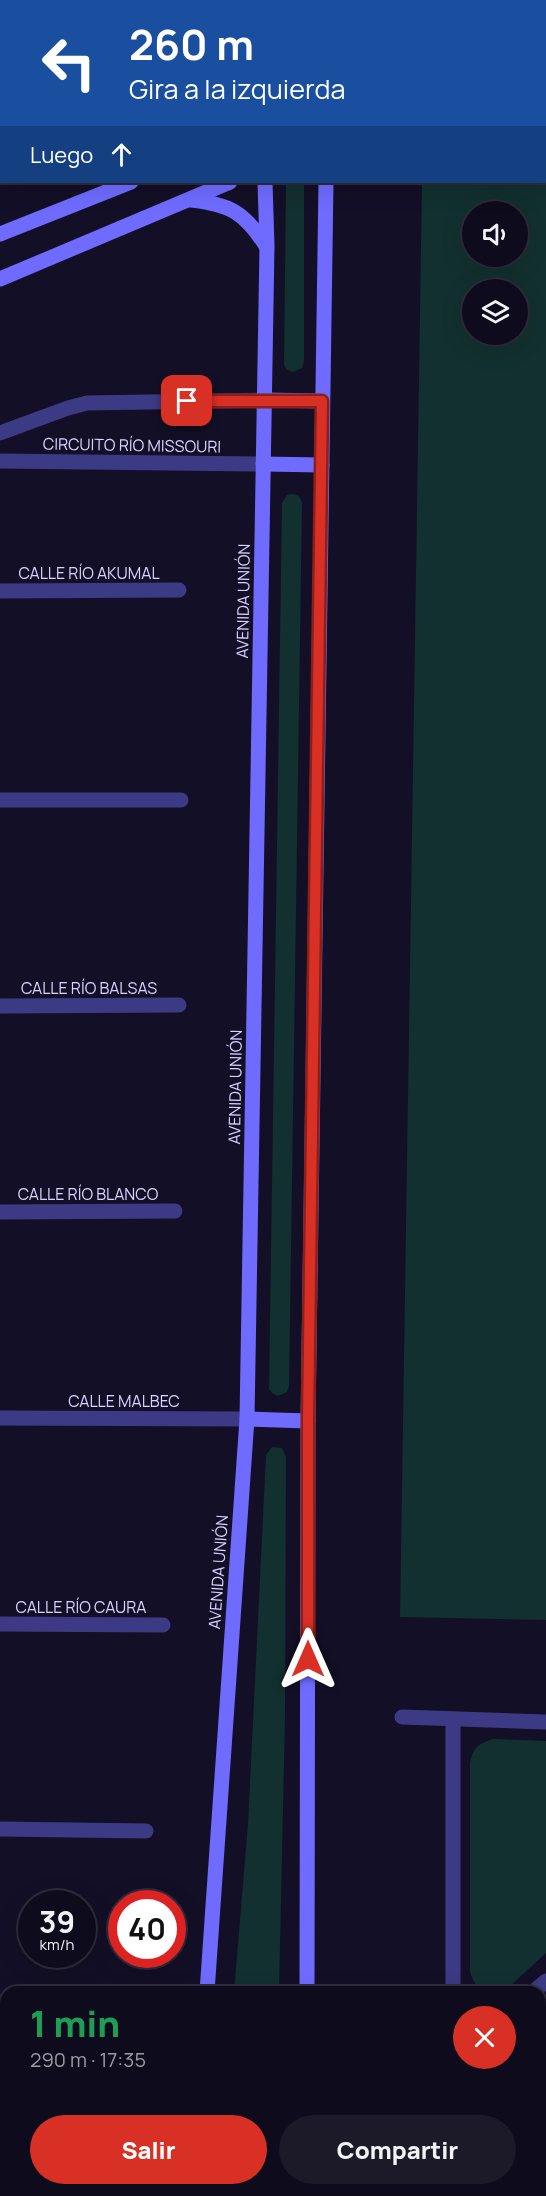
<!DOCTYPE html>
<html lang="es">
<meta charset="utf-8">
<style>
:root{--surface:#0e0b1c;--page:#1c1929;--text:#f1f3f6;--muted:#9b9ba3;--line:#2e2b3b;--accent:#d93025}
body{margin:0;font-family:Manrope,sans-serif;background:var(--page);color:var(--text);height:100vh;display:flex;flex-direction:column;font-size:22px;white-space:nowrap}
*{box-sizing:border-box;margin:0}
p{font-size:20px;color:var(--muted)}
.icon{flex:none;width:33px;height:33px;fill:none;stroke:currentColor;stroke-width:2;stroke-linecap:round;stroke-linejoin:round}
.map{position:relative;flex:1;overflow:hidden}
.sheet{position:absolute;left:0px;top:1986px;width:546px;height:210px;display:flex;flex-direction:column;background:var(--surface);border-radius:18px 18px 0 0;box-shadow:0 6px 24px #0002,0 0 0 2px var(--line)}
.sheet>*{flex:none}
.hud{position:absolute;left:0px;top:0px;width:546px;height:183px;box-shadow:0 6px 24px #0002,0 0 0 2px var(--line);background:#1a4fa0;color:#fff;overflow:hidden}
.buttons{position:absolute;left:462px;top:201px;display:grid;gap:12px}
.buttons a{display:grid;place-items:center;width:66px;height:66px;border-radius:50%;background:var(--surface);box-shadow:0 6px 24px #0002,0 0 0 2px var(--line);font-size:30px}
.speed{position:absolute;left:18px;top:1890px;display:flex;gap:12px;font-size:30px;font-weight:700;text-align:center}
.speed>*{display:grid;place-content:center;width:78px;height:78px;border-radius:50%;background:var(--surface);box-shadow:0 6px 24px #0002,0 0 0 2px var(--line);line-height:1}
.speed small{font-size:15px;font-weight:400}
.speed .limit{border:9px solid #d22;background:#fff;color:#111}
.pin{position:absolute;display:grid;place-items:center;width:51px;height:51px;color:#fff;margin:-26px;border-radius:12px;box-shadow:0 3px 9px #0006}
.me{position:absolute;width:66px;margin:-33px;rotate:0deg;stroke-linejoin:round;filter:drop-shadow(0 0 4px #0008)}
.turn{display:flex;align-items:center;gap:21px;height:126px;padding:0 30px;font-size:27px}
.turn .icon{width:78px;height:78px;stroke-width:2.5}
.turn b{display:block;font-size:42px;line-height:51px}
.then{display:flex;align-items:center;height:57px;padding:0 30px;background:#0003;gap:12px;font-size:22px}
.round{display:grid;place-items:center;flex:none;width:63px;height:63px;border-radius:32px;background:var(--page)}
.overview{display:flex;align-items:center;justify-content:space-between;height:102px;padding:0 30px}
h1{font-size:36px;font-weight:800;line-height:45px;color:#1e9e55}
.primary-button{display:flex;gap:12px;margin-top:auto;padding:12px 30px}
.primary-button a{flex:1;height:69px;border-radius:36px;background:var(--accent);color:#fff;font-size:24px;font-weight:800;line-height:69px;text-align:center}
.primary-button a+a{background:var(--page);color:var(--text)}
.map>svg:first-child{display:block}
</style>
<div class="map">
<svg width="546" height="2196" viewBox="0 0 546 2196">
<rect width="100%" height="100%" fill="#130f26"/>
<g fill="#12302f" fill-rule="evenodd">
<rect x="300" y="0" width="246" height="2"/>
<path d="M546 66V1620L400 1617 422 182H544ZM472 212H518V256H472ZM472 290H518V334H472Z"/>
<path d="M286 182H303L304 185V362L302 368 293 372 287 370 284 365Z"/>
<path d="M293 494 299 496 302 502 289 1386 287 1392 278 1396 273 1394 269 1389 282 503 287 495Z"/>
<path d="M272 1447 282 1448 286 1457 285 1718 279 1992H234L248 1824 266 1455Z"/>
<path d="M494 1739 546 1741V1953L507 1989C489 1998 475 1990 470 1972V1764C472 1748 479 1743 494 1739Z"/>
</g>
<g fill="none" stroke-linecap="round" stroke-linejoin="round">
<g stroke="#3d3a85" stroke-width="15">
<path d="M0 433 68 408 87 403 264 400"/>
<path d="M0 461 263 464"/>
<path d="M0 591 179 590"/>
<path d="M0 800H181"/>
<path d="M0 1006 179 1005"/>
<path d="M0 1212 175 1211"/>
<path d="M0 1418 247 1419"/>
<path d="M0 1624 163 1625"/>
<path d="M402 1717 546 1722"/>
<path d="M0 1829 146 1831"/>
<path d="M453 1992V1719"/>
<path d="M533 1992 546 1981"/>
<path d="M0 2038H6"/>
</g>
<g stroke="#6f6bff" stroke-width="15">
<path d="M544 36 546 35"/>
<path d="M191 200C230 204 245 213 266 246"/>
<path d="M0 234 131 182"/>
<path d="M0 279 230 182"/>
<path d="M264 400 322 401"/>
<path d="M263 464 322 465"/>
<path d="M247 1419 308 1421"/>
<path d="M207 1992 247 1419 267 246 265 182"/>
<path d="M307 1992 308 1421 326 182"/>
<path d="M540 2160 546 2156"/>
<path d="M193 2196V2190"/>
<path d="M307 2196V2190"/>
<path d="M487 2196 496 2190"/>
</g>
</g>
<g fill="none" stroke-linecap="round" stroke-linejoin="round">
<g stroke="#8d1f18" stroke-width="15">
<path id="route" d="M187 401H322L308 1420V1659"/>
</g>
<use href="#route" stroke="#d93025" stroke-width="10"/>
</g>
<g text-anchor="middle" dominant-baseline="central" stroke-width="5" stroke-linejoin="round" paint-order="stroke">
<g font-size="16" fill="#d9d4ff" stroke="#130f26">
<text transform="translate(132 445) rotate(1)">CIRCUITO RÍO MISSOURI</text>
<text x="89" y="573">CALLE RÍO AKUMAL</text>
<text transform="translate(243 601) rotate(-89)">AVENIDA UNIÓN</text>
<text x="89" y="988">CALLE RÍO BALSAS</text>
<text transform="translate(235 1087) rotate(-89)">AVENIDA UNIÓN</text>
<text x="88" y="1194">CALLE RÍO BLANCO</text>
<text x="124" y="1401">CALLE MALBEC</text>
<text transform="translate(218 1572) rotate(-86)">AVENIDA UNIÓN</text>
<text x="81" y="1607">CALLE RÍO CAURA</text>
</g>
</g>
</svg>
<div class="buttons">
<a><svg class="icon" aria-label="sound" viewBox="0 0 24 24"><path d="M4 9h4l5-4v14l-5-4H4zM17 9q2 3 0 6"/></svg></a>
<a><svg class="icon" aria-label="layers" viewBox="0 0 24 24"><path d="M12 4l9 5-9 5-9-5zM3 14l9 5 9-5"/></svg></a>
</div>
<div class="speed"><div>39<small>km/h</small></div><div class="limit">40</div></div>
<div class="pin" style="left:187px;top:401px;background:#d93025"><svg class="icon" aria-label="arrive" viewBox="0 0 24 24"><path d="M6 21V4h12l-3 4 3 4H6"/></svg></div>
<svg class="me" style="left:308px;top:1659px" viewBox="-20 -20 40 40"><path d="M0-17L14 15 0 8-14 15z" fill="#d93025" stroke="#fff" stroke-width="4"/></svg>
<div class="hud">
<div class="turn"><svg class="icon" aria-label="left" viewBox="0 0 24 24"><path d="M17 20v-9H6M10 6l-5 5 5 5"/></svg><div><b>260 m</b>Gira a la izquierda</div></div>
<div class="then">Luego<svg class="icon" aria-label="ahead" viewBox="0 0 24 24"><path d="M12 20V5M6 11l6-6 6 6"/></svg></div>
</div>
<section class="sheet">
<div class="overview"><div><h1>1 min</h1><p>290 m · 17:35</p></div><a class="round" style="background:#d93025;color:#fff"><svg class="icon" aria-label="close" viewBox="0 0 24 24"><path d="M6 6l12 12M18 6L6 18"/></svg></a></div>
<div class="primary-button"><a>Salir</a><a>Compartir</a></div>
</section>
</div>
